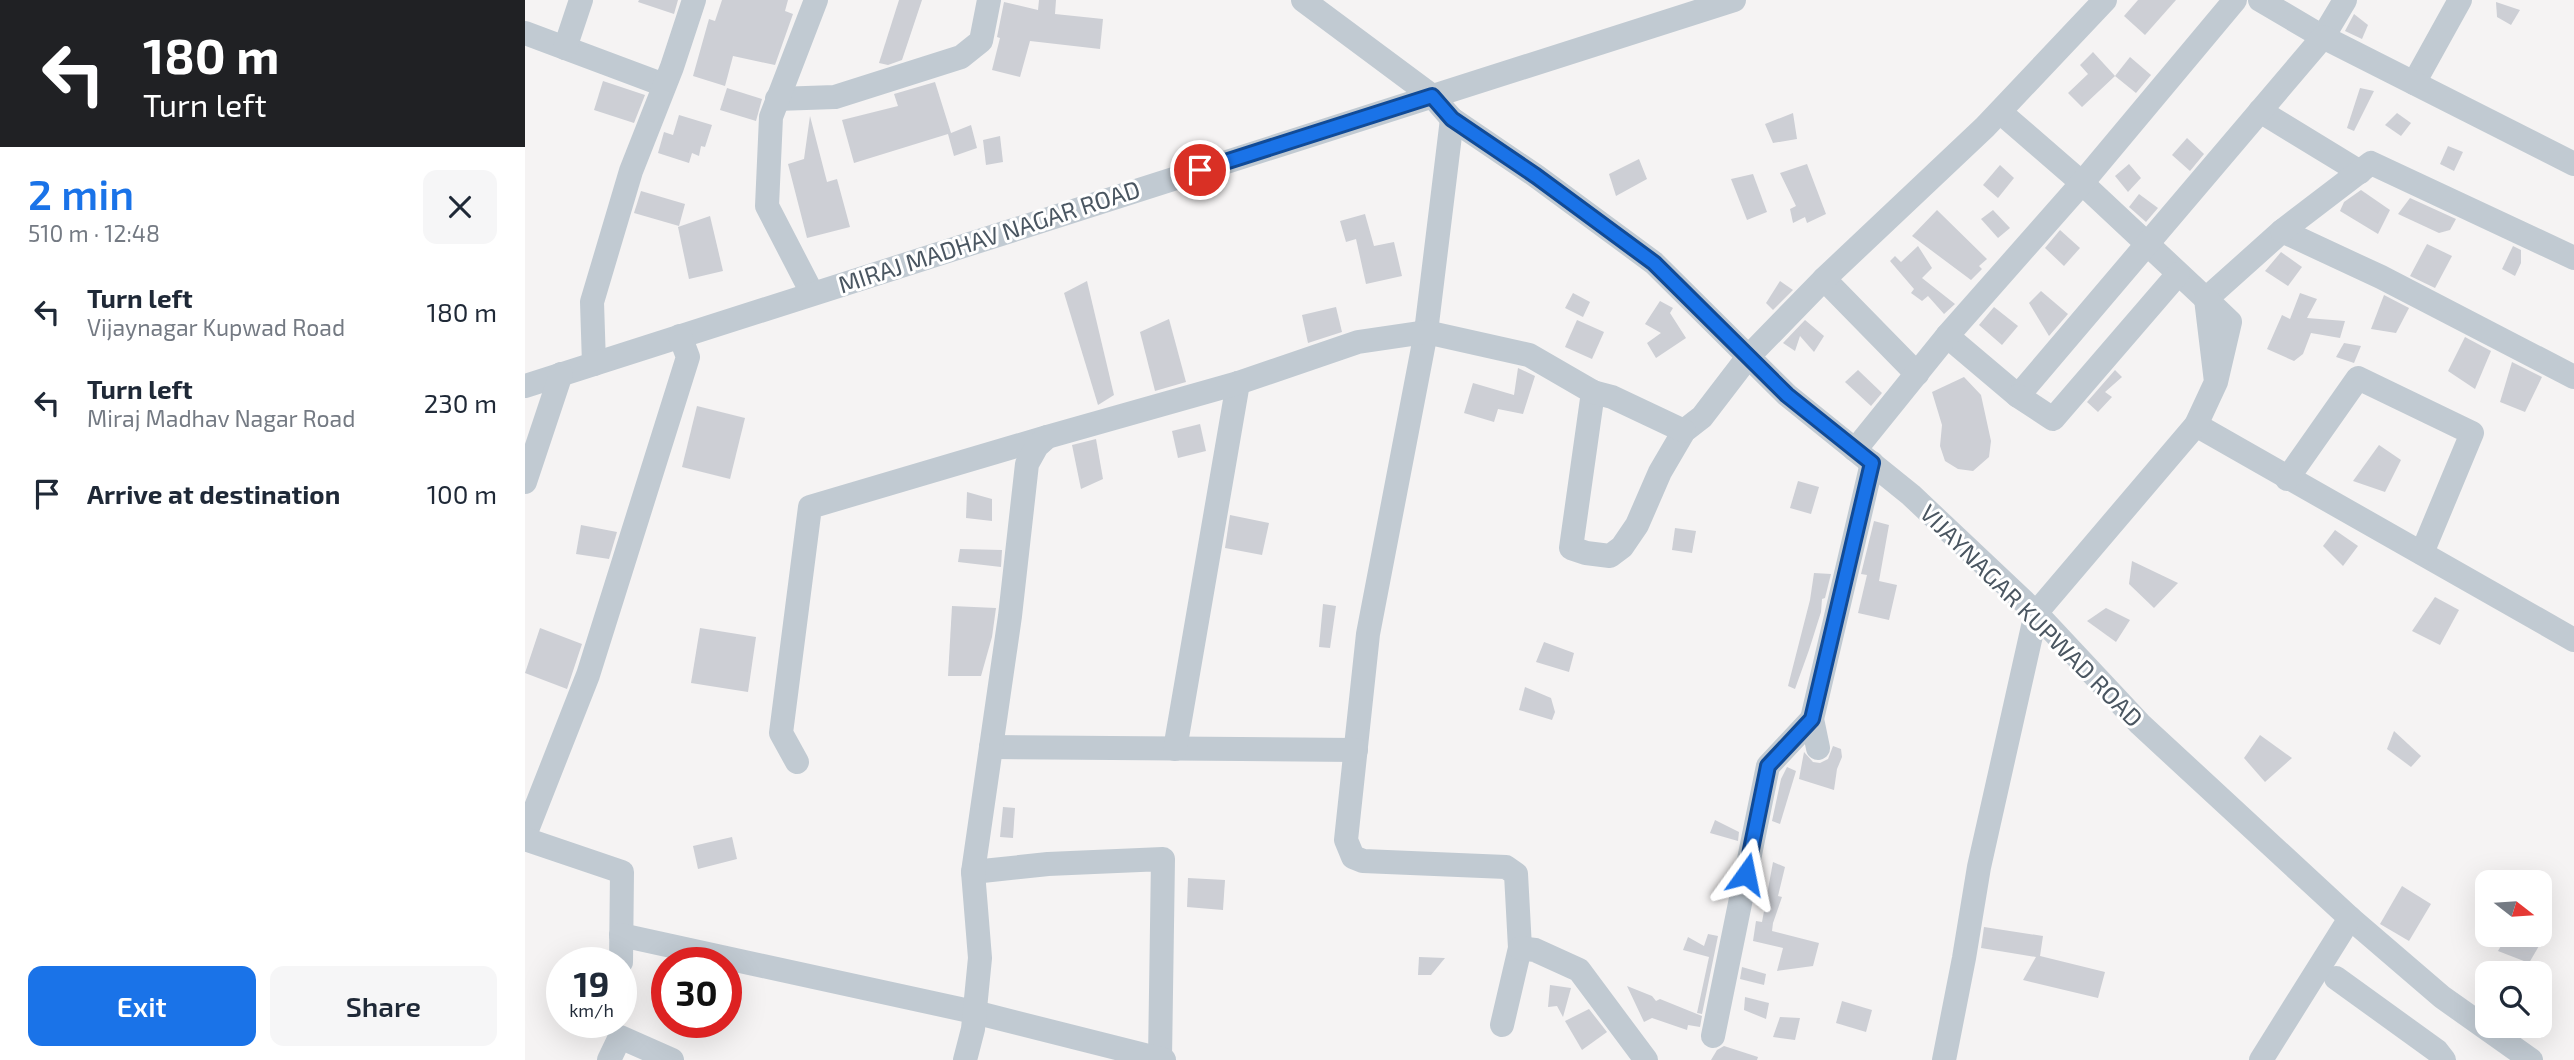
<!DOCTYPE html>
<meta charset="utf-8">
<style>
:root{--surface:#fff;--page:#f6f6f7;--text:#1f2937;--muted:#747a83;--accent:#1a73e8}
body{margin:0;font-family:"Exo 2",sans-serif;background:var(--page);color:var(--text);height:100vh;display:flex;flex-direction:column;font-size:26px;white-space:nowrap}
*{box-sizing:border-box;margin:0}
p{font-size:23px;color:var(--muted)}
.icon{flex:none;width:38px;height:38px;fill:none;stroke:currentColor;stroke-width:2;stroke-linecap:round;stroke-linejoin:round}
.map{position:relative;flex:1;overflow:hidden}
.drawer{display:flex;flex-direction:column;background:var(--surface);width:525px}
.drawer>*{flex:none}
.hud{background:#202124;color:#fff;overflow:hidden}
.needle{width:46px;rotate:107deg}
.fabs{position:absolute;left:1950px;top:870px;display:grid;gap:14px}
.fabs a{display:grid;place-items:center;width:77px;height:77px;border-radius:14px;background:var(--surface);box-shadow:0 7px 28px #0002;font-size:35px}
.speed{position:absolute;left:21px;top:947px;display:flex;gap:14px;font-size:35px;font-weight:700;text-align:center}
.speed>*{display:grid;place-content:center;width:91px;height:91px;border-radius:50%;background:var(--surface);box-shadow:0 7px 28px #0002;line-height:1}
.speed small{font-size:18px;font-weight:400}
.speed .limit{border:10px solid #d22;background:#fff;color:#111}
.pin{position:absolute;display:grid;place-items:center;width:60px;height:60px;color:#fff;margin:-30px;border:4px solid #fff;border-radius:50%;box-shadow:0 2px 7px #0007}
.me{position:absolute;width:77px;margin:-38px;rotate:12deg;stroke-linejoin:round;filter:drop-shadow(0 0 5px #0008)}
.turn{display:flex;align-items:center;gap:24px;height:147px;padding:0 28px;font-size:32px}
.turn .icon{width:91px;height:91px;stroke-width:2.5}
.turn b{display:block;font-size:49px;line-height:60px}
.round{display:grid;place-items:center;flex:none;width:74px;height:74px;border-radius:14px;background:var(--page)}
.summary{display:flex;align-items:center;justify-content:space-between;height:119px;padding:0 28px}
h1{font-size:42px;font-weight:600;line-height:52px;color:var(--accent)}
.button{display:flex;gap:14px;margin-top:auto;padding:14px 28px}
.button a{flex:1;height:80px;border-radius:14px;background:var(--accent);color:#fff;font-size:28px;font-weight:600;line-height:80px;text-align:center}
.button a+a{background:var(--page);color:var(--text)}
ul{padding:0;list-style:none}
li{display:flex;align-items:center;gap:21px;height:91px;padding:0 28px}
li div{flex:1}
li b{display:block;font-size:26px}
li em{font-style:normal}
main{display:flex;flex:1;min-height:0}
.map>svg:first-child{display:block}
</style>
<main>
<section class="drawer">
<div class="hud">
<div class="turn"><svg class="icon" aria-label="left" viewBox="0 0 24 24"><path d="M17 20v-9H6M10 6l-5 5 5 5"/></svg><div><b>180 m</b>Turn left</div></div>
</div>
<div class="summary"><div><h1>2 min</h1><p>510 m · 12:48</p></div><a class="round"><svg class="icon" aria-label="close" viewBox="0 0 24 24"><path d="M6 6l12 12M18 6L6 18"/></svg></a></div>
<ul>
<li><svg class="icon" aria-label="left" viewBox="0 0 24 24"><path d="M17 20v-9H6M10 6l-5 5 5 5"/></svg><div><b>Turn left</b><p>Vijaynagar Kupwad Road</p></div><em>180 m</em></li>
<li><svg class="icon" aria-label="left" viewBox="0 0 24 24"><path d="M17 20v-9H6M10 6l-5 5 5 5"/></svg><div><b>Turn left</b><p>Miraj Madhav Nagar Road</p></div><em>230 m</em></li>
<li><svg class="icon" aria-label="arrive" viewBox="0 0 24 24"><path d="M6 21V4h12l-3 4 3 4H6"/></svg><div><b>Arrive at destination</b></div><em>100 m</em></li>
</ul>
<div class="button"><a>Exit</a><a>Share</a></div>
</section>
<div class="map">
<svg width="2049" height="1060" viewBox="0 0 2049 1060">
<rect width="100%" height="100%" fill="#f5f3f3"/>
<g fill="#cdcfd5">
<path d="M114 0H153L149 14 113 2Z"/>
<path d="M197 0H263L260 11 268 14 250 65 208 56 200 86 168 76 184 19 190 21Z"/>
<path d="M374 0H397L377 60 363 65 354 63Z"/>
<path d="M514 0H531L530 14 578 19 575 49 505 41 495 77 467 70 475 38 472 37 479 2 513 10Z"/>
<path d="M1613 0H1651L1620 35 1599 16Z"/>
<path d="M1971 2 1995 10 1986 25 1972 17Z"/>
<path d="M1829 14 1843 25 1837 39 1820 31Z"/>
<path d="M1568 52 1590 76 1557 107 1543 93 1563 74 1555 65Z"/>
<path d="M1605 57 1626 75 1611 93 1590 76Z"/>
<path d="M78 81 120 95 109 123 69 110Z"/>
<path d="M410 82 426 133 446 125 452 148 429 156 423 134 329 163 317 120 373 106 369 94Z"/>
<path d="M202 88 237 99 231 121 195 110Z"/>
<path d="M1835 88 1849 91 1829 131 1822 128Z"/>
<path d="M1268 113 1272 139 1248 143 1240 124Z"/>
<path d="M1872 113 1886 123 1876 136 1860 125Z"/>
<path d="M154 115 187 125 180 147 176 146 174 156 167 153 164 163 133 153 139 132 148 135Z"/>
<path d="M285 116 302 182 312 179 325 227 282 238 263 164 279 159Z"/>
<path d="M475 136 478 162 461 165 458 140Z"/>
<path d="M1662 138 1679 154 1665 171 1647 155Z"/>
<path d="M1923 146 1938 152 1929 171 1915 164Z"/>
<path d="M1114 159 1122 179 1091 196 1084 174Z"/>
<path d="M1282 164 1301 214 1282 223 1280 217 1268 223 1265 209 1271 206 1255 173Z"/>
<path d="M1604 164 1616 178 1603 192 1590 176Z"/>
<path d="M1475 165 1489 178 1473 198 1458 185Z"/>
<path d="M1228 174 1242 212 1222 220 1206 179Z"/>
<path d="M1836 190 1865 210 1853 234 1815 211 1819 202Z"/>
<path d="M116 191 160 204 154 226 109 213Z"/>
<path d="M1614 194 1633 208 1621 222 1604 207Z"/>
<path d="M1885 198 1931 219 1925 230 1914 233 1873 214Z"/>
<path d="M1412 210 1462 259 1454 266 1457 269 1446 280 1387 236Z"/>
<path d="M1468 210 1485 228 1473 238 1456 219Z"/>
<path d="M840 214 849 246 869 242 877 276 841 284 831 239 821 242 815 221Z"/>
<path d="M185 216 198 271 164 279 153 227Z"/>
<path d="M1535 230 1555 248 1539 266 1520 248Z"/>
<path d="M1902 244 1927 256 1910 288 1885 276Z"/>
<path d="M1393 246 1407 268 1397 278 1430 304 1419 314 1403 296 1397 301 1386 293 1389 289 1365 261 1370 256 1376 262Z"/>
<path d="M1988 246 1996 250V263L1990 276 1977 269Z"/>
<path d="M1756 252 1777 267 1763 286 1740 271Z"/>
<path d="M562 281 589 395 573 405 539 293Z"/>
<path d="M1255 281 1268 290 1248 310 1241 303Z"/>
<path d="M1516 291 1543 314 1524 336 1504 303Z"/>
<path d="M1048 293 1065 302 1058 317 1040 308Z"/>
<path d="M1775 293 1792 299 1782 318 1820 321 1815 338 1786 333 1778 354 1769 361 1742 349 1757 315 1765 319Z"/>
<path d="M1859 295 1884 308 1871 333 1846 329Z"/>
<path d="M1135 301 1148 308 1145 313 1161 338 1131 358 1122 343 1136 333 1120 324Z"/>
<path d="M811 307 817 332 783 343 777 315Z"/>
<path d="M1469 307 1493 326 1477 345 1454 325Z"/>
<path d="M644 319 661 382 630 391 615 332Z"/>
<path d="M1052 320 1079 332 1067 359 1040 347Z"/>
<path d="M1280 320 1299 336 1289 352 1275 336 1270 351 1258 343Z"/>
<path d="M1940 337 1966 351 1950 389 1923 371Z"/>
<path d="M1819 343 1836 346 1829 363 1811 357Z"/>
<path d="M1987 362 2017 377 2000 412 1975 402Z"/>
<path d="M993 368 1010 376 998 414 973 409 969 422 939 413 948 383 989 395Z"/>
<path d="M1333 370 1357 393 1346 406 1320 382Z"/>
<path d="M1590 370 1597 377 1580 392 1587 397 1573 412 1562 402Z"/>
<path d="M1439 377 1456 395 1466 441 1464 457 1448 471 1433 469 1420 461 1415 446 1417 425 1407 392Z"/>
<path d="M172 406 220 418 205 479 157 467Z"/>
<path d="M675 424 681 451 653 458 647 431Z"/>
<path d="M571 439 578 479 556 489 547 445Z"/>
<path d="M1854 445 1876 460 1860 492 1828 481Z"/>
<path d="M1273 481 1294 487 1286 514 1265 508Z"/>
<path d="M442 492 467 499V521L441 518Z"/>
<path d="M705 515 744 523 737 555 700 548Z"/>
<path d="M1349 521 1364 525 1354 581 1372 585 1364 620 1333 613 1342 575 1336 574Z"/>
<path d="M56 525 92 532 84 559 51 554Z"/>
<path d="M1150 528 1171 531 1167 553 1147 550Z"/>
<path d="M1810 530 1833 546 1818 566 1798 546Z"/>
<path d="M435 549 477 550 476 567 433 562Z"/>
<path d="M1607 561 1653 583 1629 608 1604 584Z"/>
<path d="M1289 573 1306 574 1300 598 1297 599 1296 612 1284 650 1270 689 1263 686 1285 600Z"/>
<path d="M1910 597 1934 610 1915 645 1887 631Z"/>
<path d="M798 604 811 606 805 648 794 647Z"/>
<path d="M427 606 471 608 467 637 456 676H423Z"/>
<path d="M1581 608 1605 620 1591 642 1562 621Z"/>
<path d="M15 628 57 644 42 689 0 673Z"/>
<path d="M175 628 231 637 223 692 166 683Z"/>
<path d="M1019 642 1049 653 1044 672 1011 662Z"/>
<path d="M1000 687 1026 698 1030 712 1027 720 994 710Z"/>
<path d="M1869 731 1896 756 1886 767 1862 749Z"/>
<path d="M1735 735 1767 758 1740 782 1719 758Z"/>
<path d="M1308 746 1316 749 1317 757 1312 769 1309 790 1274 779 1279 752 1288 762 1295 763 1303 759Z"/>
<path d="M1262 767 1271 771 1255 824 1247 821 1256 779Z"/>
<path d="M478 807 490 808 488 838 475 837Z"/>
<path d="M1190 820 1214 832 1213 841 1185 833Z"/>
<path d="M207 837 212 859 173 869 168 846Z"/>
<path d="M1248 862 1260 867 1253 896 1257 897 1248 923 1247 931 1294 943 1288 966 1252 971 1258 948 1228 941 1231 921 1237 922Z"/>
<path d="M663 878 700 880 698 910 662 907Z"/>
<path d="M1877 886 1906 904 1884 941 1855 924Z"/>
<path d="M1459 927 1518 936 1515 956 1580 972 1573 998 1498 980 1511 957 1456 948Z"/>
<path d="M1183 934 1193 936 1177 1014 1172 1013 1184 957 1158 950 1163 937 1179 946Z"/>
<path d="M1983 934H2021L2004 963 1973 951Z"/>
<path d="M894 957 920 958 906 975H893Z"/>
<path d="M1217 967 1241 974 1239 985 1215 979Z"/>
<path d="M1025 985 1046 988 1038 1017 1032 1006 1023 1007Z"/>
<path d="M1102 986 1127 996 1131 1001 1135 999 1177 1016 1175 1027 1163 1025 1162 1030 1127 1018 1119 1022Z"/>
<path d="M1220 997 1244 1003 1241 1019 1219 1010Z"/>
<path d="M1317 1001 1347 1010 1341 1032 1311 1023Z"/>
<path d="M1064 1009 1082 1032 1057 1050 1040 1021Z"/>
<path d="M1255 1017 1275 1018 1270 1040 1248 1037Z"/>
<path d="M1199 1046 1233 1057 1232 1060H1186L1192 1050Z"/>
</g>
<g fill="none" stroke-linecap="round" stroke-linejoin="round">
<g stroke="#c1cad2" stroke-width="24">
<path d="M778 0 907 96 927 119 1011 176 1129 263 1262 395 1386 495 1511 613 1615 724 1825 918 1917 997 2006 1060"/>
<path d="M1735 0 1798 37 1820 0"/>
<path d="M0 33 139 85"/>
<path d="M40 48 56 0"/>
<path d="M1889 83 1935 0"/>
<path d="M252 99 310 97 436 57 456 41 464 0"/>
<path d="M1735 111 1835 172"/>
<path d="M1475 112 1557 183 1681 299 1757 231 1856 277 2049 377"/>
<path d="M927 119 901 332 843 634 821 840 828 857 838 861 981 867 991 874 995 948 977 1025"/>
<path d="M1757 231 1846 163 2049 258"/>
<path d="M1299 279 1392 374"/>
<path d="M287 293 242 206 246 117 291 0"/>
<path d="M1422 336 1493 396 1798 37 2049 164"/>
<path d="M69 364 67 302 106 171 147 67 169 0"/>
<path d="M0 386 1209 0"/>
<path d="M1068 392 1046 548 1061 553 1085 556 1097 547 1112 525 1135 472 1159 431 1177 417 1223 357 1299 279 1460 127 1580 0"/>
<path d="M1493 396 1528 419 1653 274"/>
<path d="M1671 425 2049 640"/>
<path d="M1330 450 1422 336 1557 183 1710 0"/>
<path d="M1762 479 1833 378 1947 433 1897 553"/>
<path d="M0 482 36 374"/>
<path d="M466 747 831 750"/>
<path d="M1293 748 1287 719 1347 463"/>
<path d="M650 749 713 383"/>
<path d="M272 762 256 733 285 507 522 437"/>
<path d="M0 835 63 675 163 357 155 336"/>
<path d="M0 839 97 872 96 962"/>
<path d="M448 872 523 864 638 859 635 1059"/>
<path d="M96 935 449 1012 639 1060"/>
<path d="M995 948 1010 950 1054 970 1121 1060"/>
<path d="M1811 978 1912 1051 1919 1060"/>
<path d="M1188 1036 1243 766 1287 719"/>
<path d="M84 1060 95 1037 147 1060"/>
<path d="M440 1060 448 1029 455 958 448 872 485 616 502 464 512 446 522 437 713 383 833 342 901 332 1004 355 1068 392 1087 397 1159 431"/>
<path d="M1419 1060 1439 958 1454 867 1511 613 1671 425 1691 382 1705 322 1681 299 1691 382"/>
<path d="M1736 1060 1825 918"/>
</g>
</g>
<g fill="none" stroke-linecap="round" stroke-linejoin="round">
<g stroke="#114b97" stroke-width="18">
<path id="route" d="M675 170 907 96 927 119 1011 176 1129 263 1262 395 1347 463 1287 719 1243 766 1221 874"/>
</g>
<use href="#route" stroke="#1a73e8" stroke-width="12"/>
</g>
<g text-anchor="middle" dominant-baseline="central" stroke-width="6" stroke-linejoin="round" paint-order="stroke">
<g font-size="24" fill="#4a5661" stroke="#fff">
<text transform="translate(464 236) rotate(-18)">MIRAJ MADHAV NAGAR ROAD</text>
<text transform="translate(1507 615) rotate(45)">VIJAYNAGAR KUPWAD ROAD</text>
</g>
</g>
</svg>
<div class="fabs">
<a><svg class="needle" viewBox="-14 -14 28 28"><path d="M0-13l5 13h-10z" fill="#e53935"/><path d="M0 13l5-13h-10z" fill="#747a83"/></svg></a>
<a><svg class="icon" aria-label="search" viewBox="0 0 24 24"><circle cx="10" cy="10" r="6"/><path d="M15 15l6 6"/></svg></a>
</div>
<div class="speed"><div>19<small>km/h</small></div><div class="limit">30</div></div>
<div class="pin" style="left:675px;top:170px;background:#d93025"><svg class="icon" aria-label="arrive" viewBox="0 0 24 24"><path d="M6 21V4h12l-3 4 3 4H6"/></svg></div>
<svg class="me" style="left:1221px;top:874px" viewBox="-20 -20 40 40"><path d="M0-17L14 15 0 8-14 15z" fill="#1a73e8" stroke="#fff" stroke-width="4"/></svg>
</div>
</main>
